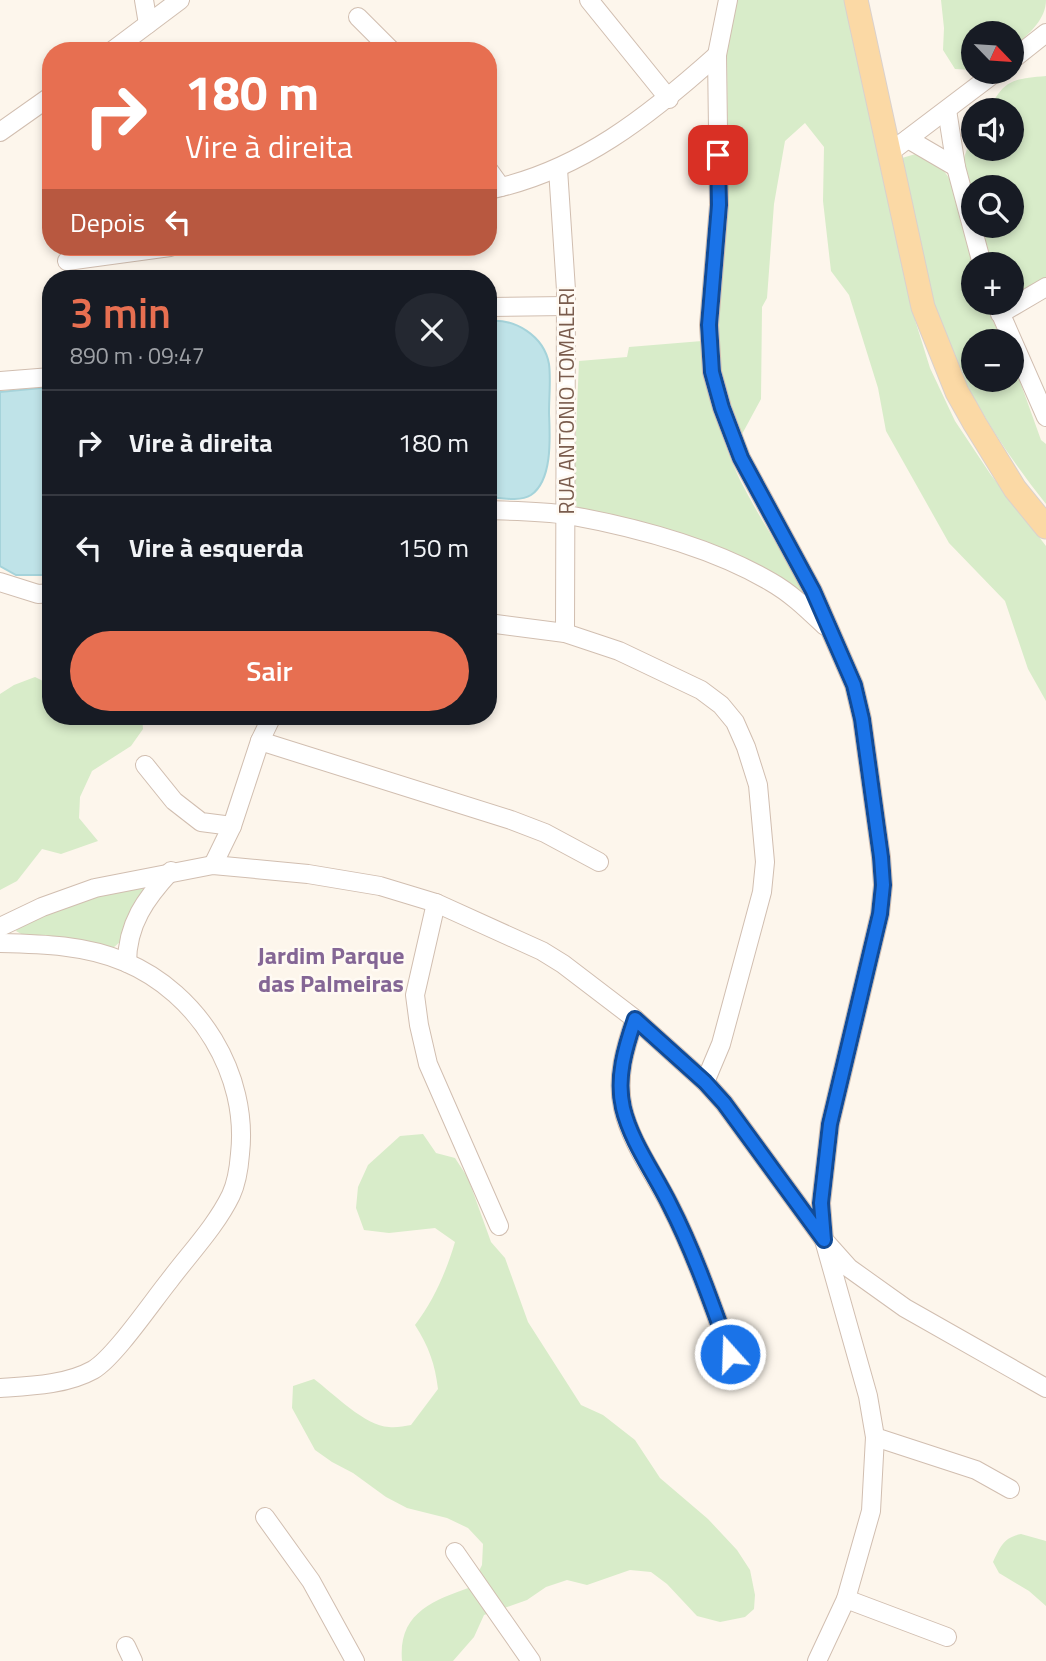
<!DOCTYPE html>
<html lang="pt">
<meta charset="utf-8">
<style>
:root{--surface:#171b24;--page:#242831;--text:#f1f3f6;--muted:#9ea1a6;--line:#363941;--accent:#e76f51}
body{margin:0;font-family:"Titillium Web",sans-serif;background:var(--page);color:var(--text);height:100vh;display:flex;flex-direction:column;font-size:26px;white-space:nowrap}
*{box-sizing:border-box;margin:0}
p{font-size:23px;color:var(--muted)}
.icon{flex:none;width:38px;height:38px;fill:none;stroke:currentColor;stroke-width:2;stroke-linecap:round;stroke-linejoin:round}
.map{position:relative;flex:1;overflow:hidden}
.side{position:absolute;left:42px;top:270px;width:455px;height:455px;display:flex;flex-direction:column;background:var(--surface);border-radius:28px;box-shadow:0 4px 10px #0003}
.side>*{flex:none}
.top-card{position:absolute;left:42px;top:42px;width:455px;height:214px;border-radius:28px;box-shadow:0 4px 10px #0003;background:#e76f51;color:#fff;overflow:hidden}
.needle{width:46px;rotate:115deg}
.buttons{position:absolute;left:961px;top:21px;display:grid;gap:14px}
.buttons a{display:grid;place-items:center;width:63px;height:63px;border-radius:50%;background:var(--surface);box-shadow:0 4px 10px #0003;font-size:35px}
.pin{position:absolute;display:grid;place-items:center;width:60px;height:60px;color:#fff;margin:-30px;border-radius:14px;box-shadow:0 4px 10px #0006}
.me{position:absolute;width:77px;margin:-38px;rotate:340deg;stroke-linejoin:round;filter:drop-shadow(0 0 5px #0008)}
.turn{display:flex;align-items:center;gap:24px;height:147px;padding:0 28px;font-size:32px}
.turn .icon{width:91px;height:91px;stroke-width:2.5}
.turn b{display:block;font-size:49px;line-height:60px}
.then{display:flex;align-items:center;height:66px;padding:0 28px;background:#0003;gap:14px;font-size:26px}
.round{display:grid;place-items:center;flex:none;width:74px;height:74px;border-radius:37px;background:var(--page)}
.head{display:flex;align-items:center;justify-content:space-between;height:119px;padding:0 28px}
h1{font-size:42px;font-weight:600;line-height:52px;color:var(--accent)}
.button{display:flex;gap:14px;margin-top:auto;padding:14px 28px}
.button a{flex:1;height:80px;border-radius:42px;background:var(--accent);color:#fff;font-size:28px;font-weight:600;line-height:80px;text-align:center}
ul{padding:0;list-style:none}
li{display:flex;align-items:center;gap:21px;height:105px;padding:0 28px;border-top:2px solid var(--line)}
li div{flex:1}
li b{display:block;font-size:26px}
li em{font-style:normal}
.map>svg:first-child{display:block}
</style>
<div class="map">
<svg width="1046" height="1661" viewBox="0 0 1046 1661">
<rect width="100%" height="100%" fill="#fdf6ec"/>
<g fill="#d8ecc9" fill-rule="evenodd">
<path d="M736 0H845L911 307 930 368 955 421 991 475 1046 546V701L1028 669 1005 601 949 543 886 431 878 388 849 295 831 271 823 201 824 147 805 123 785 141 774 204 767 298 762 307 761 399 741 436 720 384 715 333 728 202 727 53Z"/>
<path d="M941 0H1046C1046 21 1026 36 1012 49V33H973V70L955 69 943 50 944 28Z"/>
<path d="M1046 76V280L1036 290 1012 295V264H973V303H984L1003 341H973V380H1012V359L1041 440 1046 444V504C1000 446 958 381 936 309 921 260 913 208 902 158L919 153 941 167 952 182C962 171 966 148 973 134V149H1012V110H989C1004 79 1014 79 1046 76ZM973 187H1012V226H973Z"/>
<path d="M702 341C708 389 719 436 740 480 761 521 787 560 810 600L584 513 573 503 579 361 627 357 629 347Z"/>
<path d="M35 677 51 685V716H142L143 729 131 746 92 771 80 797 79 818 98 841 61 854 42 849 17 881 0 890V694L14 685Z"/>
<path d="M145 884 148 885 121 941 113 948 23 935 16 931 20 924 81 901Z"/>
<path d="M423 1134 436 1153 455 1158 468 1178 491 1242 505 1258 528 1322 581 1405 603 1415 635 1440 660 1478 708 1519 737 1550 750 1570 755 1595 754 1609 745 1617 720 1622 697 1616 667 1584 651 1572 630 1570 587 1585 567 1580 546 1587 527 1600 484 1615 474 1637 453 1661H402C398 1613 432 1601 471 1587L482 1565 483 1544 468 1528 447 1518 407 1508 386 1497 353 1473 332 1462 315 1450 292 1408 293 1386 314 1379C334 1394 365 1426 389 1427 396 1428 404 1426 411 1425L438 1389C435 1364 429 1347 415 1325 434 1300 446 1272 455 1242L435 1228 389 1233 364 1230 356 1208 358 1187 368 1165 400 1136Z"/>
<path d="M1021 1534 1046 1541V1606L1029 1591 999 1573 993 1562C1000 1547 1004 1537 1021 1534Z"/>
</g>
<g fill="#bfe3e8" stroke="#a5d3da" stroke-width="2">
<path d="M488 321C515 318 544 336 549 364 551 379 549 397 549 413 550 436 553 480 531 495 520 502 501 498 488 497Z"/>
<path d="M51 387V575H16L0 566V392Z"/>
</g>
<g fill="none" stroke-linecap="round" stroke-linejoin="round">
<g stroke="#d1beb0" stroke-width="20">
<g id="minor">
<path d="M144 0 148 24"/>
<path d="M589 0 669 99"/>
<path d="M728 0 717 55 719 205 709 325 712 372 722 408 741 458 813 591 854 685 862 719 881 857 883 885 880 914 830 1124 821 1203 824 1240 868 1396 875 1437 871 1511 846 1599 817 1661"/>
<path d="M358 17 392 51"/>
<path d="M112 51 180 0"/>
<path d="M1012 60 1046 33"/>
<path d="M947 110 956 167 982 264"/>
<path d="M0 132 51 96"/>
<path d="M908 139 956 167"/>
<path d="M889 153 996 72"/>
<path d="M488 169 501 187"/>
<path d="M558 169 566 290 565 633"/>
<path d="M488 190C579 172 650 115 717 55"/>
<path d="M67 261 170 247"/>
<path d="M996 303 1046 417"/>
<path d="M488 307 566 306"/>
<path d="M1000 314 1046 287"/>
<path d="M0 381 51 377"/>
<path d="M488 510C515 511 542 511 568 515 634 527 713 548 771 582 792 594 808 610 825 626"/>
<path d="M0 582 38 594 51 593"/>
<path d="M488 623 565 633 619 651 701 690 721 705 735 722 746 747 758 785 765 862 762 892 721 1044 705 1082"/>
<path d="M260 741 511 820 545 833 599 862"/>
<path d="M145 765 174 801 201 822 232 826"/>
<path d="M213 865 232 826 260 741 272 716"/>
<path d="M436 903 415 995 419 1025 428 1064 499 1226"/>
<path d="M0 927 42 907 95 888 213 865 308 874 380 886 436 903 542 951 563 964 635 1019 705 1082 724 1103 824 1240 849 1268 905 1308 1046 1388"/>
<path d="M0 943C42 944 86 945 125 962 199 993 249 1075 240 1154 239 1167 237 1182 231 1195 216 1226 190 1253 169 1281 152 1302 114 1358 93 1370 66 1385 30 1386 0 1388"/>
<path d="M127 963C127 924 146 898 171 871"/>
<path d="M635 1019C625 1048 616 1078 623 1108 630 1141 655 1175 670 1205 694 1252 712 1304 730 1354"/>
<path d="M875 1437 976 1470 1010 1489"/>
<path d="M265 1517 311 1581 355 1661"/>
<path d="M455 1552 531 1661"/>
<path d="M846 1599 947 1637"/>
<path d="M126 1646 133 1661"/>
</g>
</g>
<g stroke="#dad1cd" stroke-width="25">
<path id="major" d="M856 0 923 307 957 392 975 424 1015 489 1046 527"/>
</g>
<use href="#minor" stroke="#fff" stroke-width="18"/>
<use href="#major" stroke="#fbd9a5" stroke-width="23"/>
</g>
<g fill="none" stroke-linecap="round" stroke-linejoin="round">
<g stroke="#114b97" stroke-width="18">
<path id="route" d="M718 155 719 205 709 325 712 372 722 408 741 458 813 591 854 685 862 719 881 857 883 885 880 914 830 1124 821 1203 824 1240 724 1103 705 1082 635 1019C625 1048 616 1078 623 1108 631 1142 655 1174 670 1205 694 1252 712 1304 730 1354"/>
</g>
<use href="#route" stroke="#1a73e8" stroke-width="12"/>
</g>
<g text-anchor="middle" dominant-baseline="central" stroke-width="5" stroke-linejoin="round" paint-order="stroke">
<g font-size="21" fill="#7a5c4d" stroke="#fffaf3">
<text transform="translate(566 401) rotate(-90)">RUA ANTONIO TOMALERI</text>
</g>
<g font-size="24" font-weight="bold" fill="#846695" stroke="#fffaf3">
<text x="331" y="955">Jardim Parque<tspan x="331" dy="28">das Palmeiras</tspan></text>
</g>
</g>
</svg>
<div class="buttons">
<a><svg class="needle" viewBox="-14 -14 28 28"><path d="M0-13l5 13h-10z" fill="#e53935"/><path d="M0 13l5-13h-10z" fill="#9ea1a6"/></svg></a>
<a><svg class="icon" aria-label="sound" viewBox="0 0 24 24"><path d="M4 9h4l5-4v14l-5-4H4zM17 9q2 3 0 6"/></svg></a>
<a><svg class="icon" aria-label="search" viewBox="0 0 24 24"><circle cx="10" cy="10" r="6"/><path d="M15 15l6 6"/></svg></a>
<a>+</a>
<a>−</a>
</div>
<div class="pin" style="left:718px;top:155px;background:#d93025"><svg class="icon" aria-label="arrive" viewBox="0 0 24 24"><path d="M6 21V4h12l-3 4 3 4H6"/></svg></div>
<svg class="me" style="left:730px;top:1354px" viewBox="-20 -20 40 40"><circle r="17" fill="#1a73e8" stroke="#fff" stroke-width="3"/><path d="M0-11L8 9 0 5-8 9z" fill="#fff"/></svg>
<div class="top-card">
<div class="turn"><svg class="icon" aria-label="right" viewBox="0 0 24 24"><path d="M7 20v-9h11M14 6l5 5-5 5"/></svg><div><b>180 m</b>Vire à direita</div></div>
<div class="then">Depois<svg class="icon" aria-label="left" viewBox="0 0 24 24"><path d="M17 20v-9H6M10 6l-5 5 5 5"/></svg></div>
</div>
<section class="side">
<div class="head"><div><h1>3 min</h1><p>890 m · 09:47</p></div><a class="round"><svg class="icon" aria-label="close" viewBox="0 0 24 24"><path d="M6 6l12 12M18 6L6 18"/></svg></a></div>
<ul>
<li><svg class="icon" aria-label="right" viewBox="0 0 24 24"><path d="M7 20v-9h11M14 6l5 5-5 5"/></svg><div><b>Vire à direita</b></div><em>180 m</em></li>
<li><svg class="icon" aria-label="left" viewBox="0 0 24 24"><path d="M17 20v-9H6M10 6l-5 5 5 5"/></svg><div><b>Vire à esquerda</b></div><em>150 m</em></li>
</ul>
<div class="button"><a>Sair</a></div>
</section>
</div>
